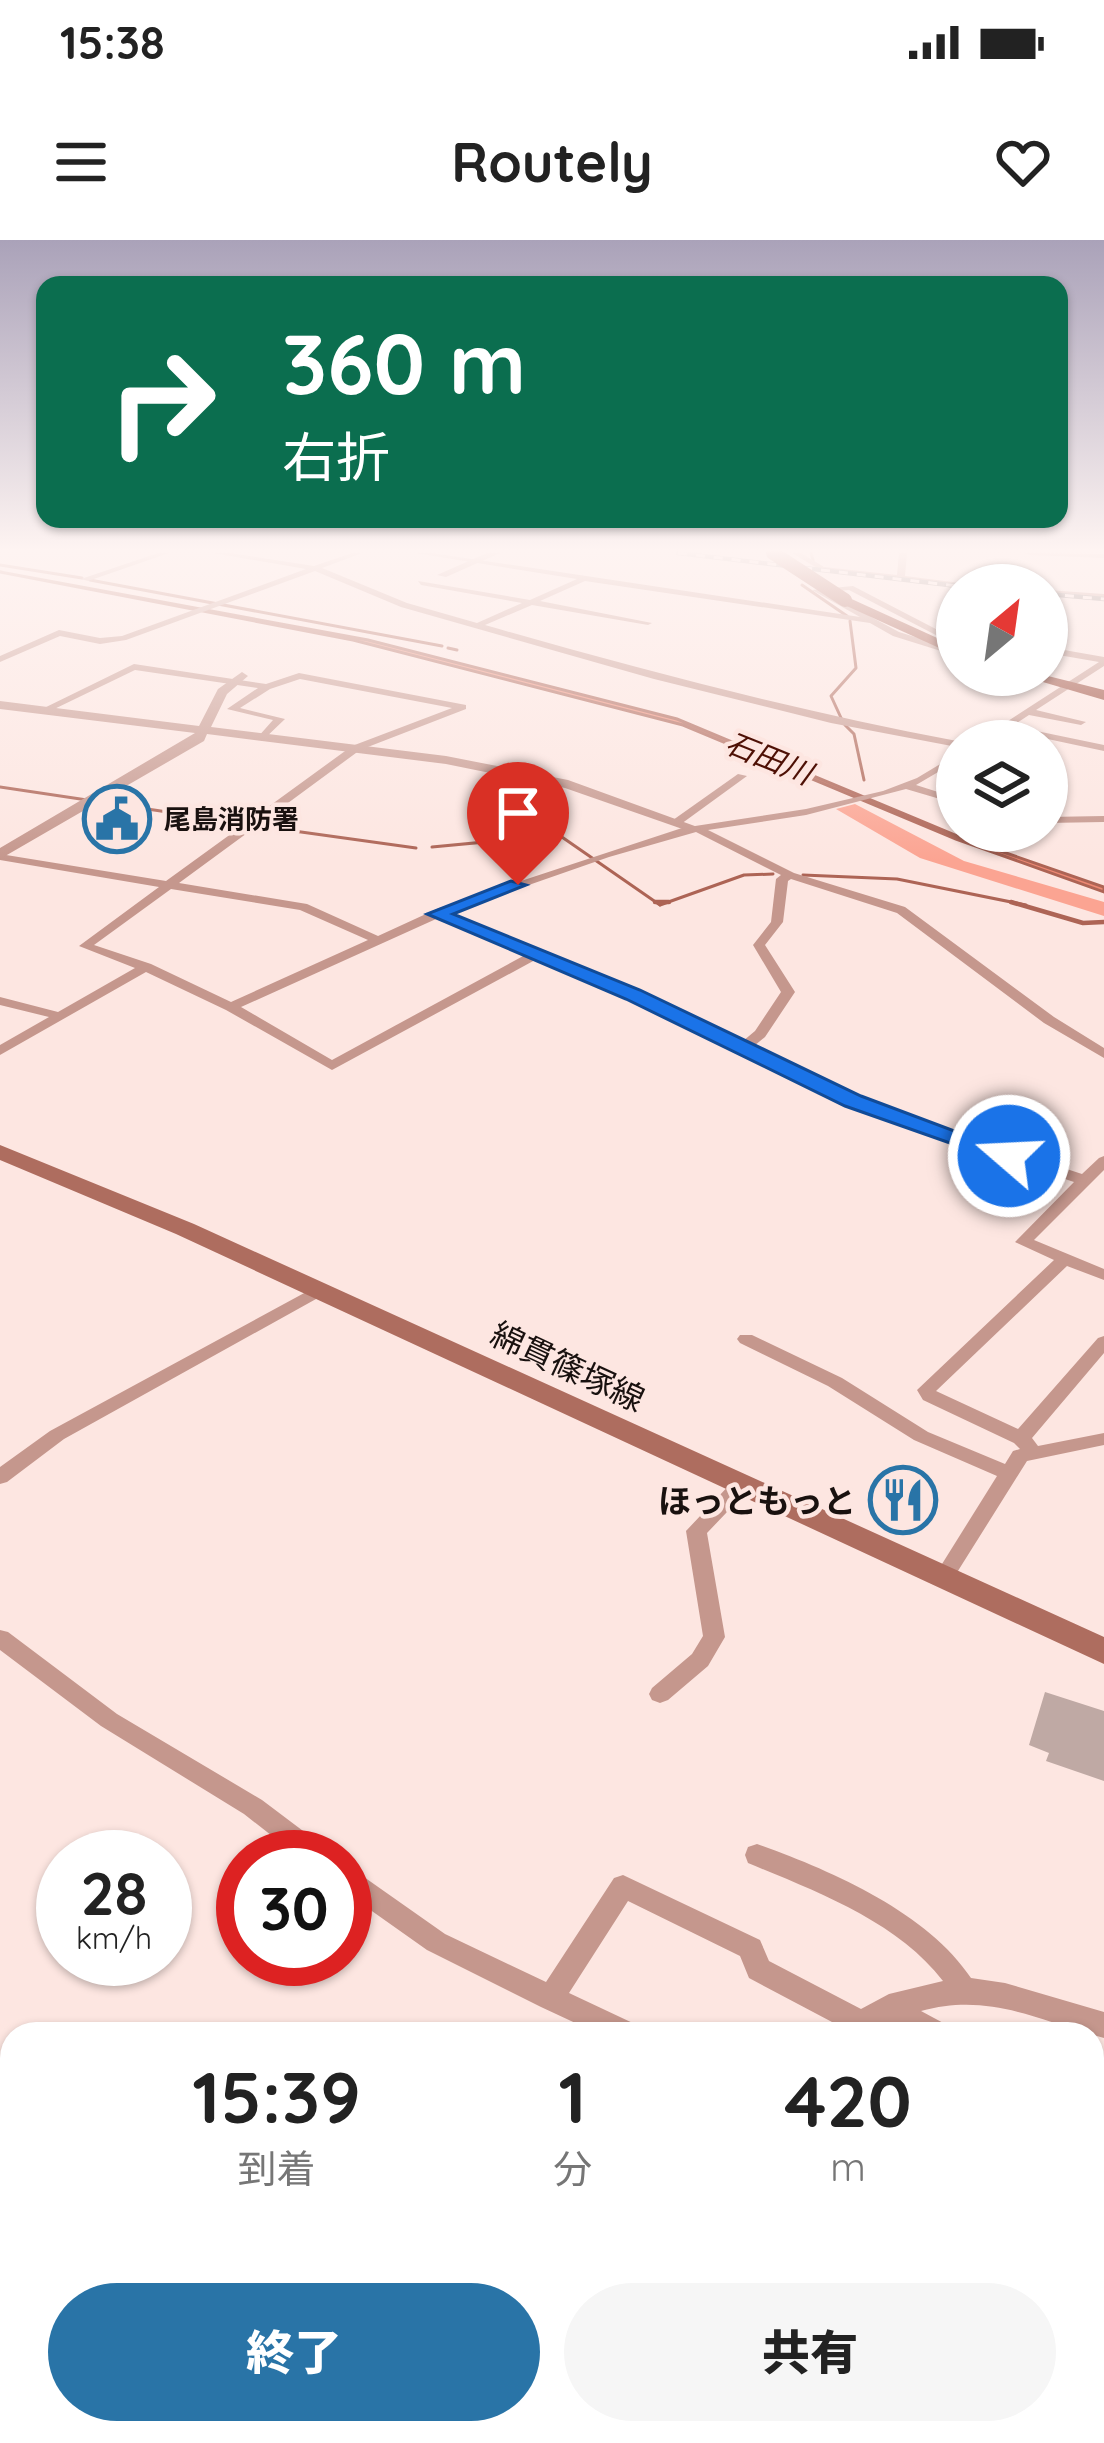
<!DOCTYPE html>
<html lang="ja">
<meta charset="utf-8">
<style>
:root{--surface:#fff;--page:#f6f6f6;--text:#222;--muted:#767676;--accent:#2974a7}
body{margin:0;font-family:Quicksand,"Noto Sans JP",sans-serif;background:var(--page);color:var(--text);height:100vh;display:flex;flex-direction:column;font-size:45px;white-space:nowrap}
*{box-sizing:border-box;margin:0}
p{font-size:39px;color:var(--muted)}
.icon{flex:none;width:66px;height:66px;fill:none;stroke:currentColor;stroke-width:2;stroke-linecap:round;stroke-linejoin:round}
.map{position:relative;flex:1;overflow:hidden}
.drawer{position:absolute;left:0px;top:1782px;width:1104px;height:423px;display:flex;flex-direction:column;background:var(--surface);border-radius:36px 36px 0 0;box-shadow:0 3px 9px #0004}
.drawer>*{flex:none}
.hud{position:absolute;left:36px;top:36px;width:1032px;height:252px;border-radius:24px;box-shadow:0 3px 9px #0004;background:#0b6e4f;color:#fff;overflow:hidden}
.needle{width:78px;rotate:29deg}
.fabs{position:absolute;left:936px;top:324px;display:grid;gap:24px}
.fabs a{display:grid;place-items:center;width:132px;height:132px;border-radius:50%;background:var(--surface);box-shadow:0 3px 9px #0004;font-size:60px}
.speed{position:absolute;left:36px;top:1590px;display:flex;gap:24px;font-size:60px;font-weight:700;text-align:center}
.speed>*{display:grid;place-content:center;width:156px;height:156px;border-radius:50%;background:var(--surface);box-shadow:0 3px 9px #0004;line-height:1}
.speed small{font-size:30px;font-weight:400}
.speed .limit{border:18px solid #d22;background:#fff;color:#111}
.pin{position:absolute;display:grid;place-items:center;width:102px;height:102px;color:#fff;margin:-123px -51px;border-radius:50% 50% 50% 0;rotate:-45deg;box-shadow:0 0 12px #0007}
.pin .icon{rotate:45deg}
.me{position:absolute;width:132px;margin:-66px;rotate:289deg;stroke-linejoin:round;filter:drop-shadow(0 0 9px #0008)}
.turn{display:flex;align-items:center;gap:42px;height:252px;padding:0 48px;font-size:54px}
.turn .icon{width:156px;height:156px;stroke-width:2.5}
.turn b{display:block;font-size:84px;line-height:102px}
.eta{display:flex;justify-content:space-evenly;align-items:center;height:204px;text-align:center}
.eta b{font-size:72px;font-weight:800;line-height:84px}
.button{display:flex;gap:24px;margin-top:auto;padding:24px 48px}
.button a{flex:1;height:138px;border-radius:72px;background:var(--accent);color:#fff;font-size:48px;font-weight:800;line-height:138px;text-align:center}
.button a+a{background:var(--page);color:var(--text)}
.status{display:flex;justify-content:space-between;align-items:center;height:84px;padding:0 60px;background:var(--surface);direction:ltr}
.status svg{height:33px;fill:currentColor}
header{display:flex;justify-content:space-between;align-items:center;height:156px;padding:0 48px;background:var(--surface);font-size:54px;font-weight:800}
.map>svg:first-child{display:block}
</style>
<div class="status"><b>15:38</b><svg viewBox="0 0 49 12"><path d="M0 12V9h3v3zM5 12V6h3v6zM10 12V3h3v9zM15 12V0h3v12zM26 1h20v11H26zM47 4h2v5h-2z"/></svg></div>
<header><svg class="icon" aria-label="menu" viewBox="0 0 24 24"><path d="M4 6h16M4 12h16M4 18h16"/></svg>Routely<svg class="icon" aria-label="heart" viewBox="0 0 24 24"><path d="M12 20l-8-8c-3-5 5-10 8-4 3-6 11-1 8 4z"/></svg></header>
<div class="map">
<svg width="1104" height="2203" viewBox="0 0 1104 2203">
<rect width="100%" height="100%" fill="#fde6e1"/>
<path fill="#fba492" d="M855 564 964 621 1104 662V676L920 618 836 569Z"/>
<path fill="#ed8873" stroke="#ad6455" stroke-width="3" d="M0 332 368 400 677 479 957 596 1104 647V652L956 599 683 485 353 400Z"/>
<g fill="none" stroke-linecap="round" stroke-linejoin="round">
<g stroke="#ad6455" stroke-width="3">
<path d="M811 313 813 320"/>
<path d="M0 325 82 338"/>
<path d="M90 340 442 406"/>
<path d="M802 345 847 376"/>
<path d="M448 408 457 410"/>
<path d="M842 480 831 456 856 428 850 381"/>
<path d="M845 485 854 494 864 540"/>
<path d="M0 547 241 583"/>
<path d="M258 586 416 608"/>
<path d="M432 607 559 595 660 665"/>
<path d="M803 635 897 639 1026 665"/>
<path d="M660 665 744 635 773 634"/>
</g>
<g stroke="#ad6455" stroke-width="4.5">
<path d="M655 662H669"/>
<path d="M1011 662 1083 683 1104 682"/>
</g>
</g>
<path fill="#bfa9a4" d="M1045 1452 1104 1471V1541L1046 1521 1049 1513 1029 1505Z"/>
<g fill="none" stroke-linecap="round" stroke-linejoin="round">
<g fill="#c5978d" fill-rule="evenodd">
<path d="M158 313H169L88 341 81 339Z"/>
<path d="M213 313H230L314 326 352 313H362L322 328 407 363 477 383 522 363 421 345 418 341 530 360 577 339 415 313H432L860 377 812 350 853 346 957 400V406L849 350 825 352 899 392 957 410V416L893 396 870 383 585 341 540 361 652 383 648 385 532 365 485 385C641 430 797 471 957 501V507L831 483 654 439 401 367 315 331 126 400 100 404 60 396 0 422V416L59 390 100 398 122 396 306 329Z"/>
<path d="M792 313H801L824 327 897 335 899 313H907L905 336 976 345 957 346 822 331Z"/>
<path d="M1025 313 1104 314V318L1029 315Z"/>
<path d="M1047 350 1104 354V358L1047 354Z"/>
<path d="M1047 407 1104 417V426L1036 470 1086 482 1081 485 1029 475 1012 486 1104 505V511L1005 490 989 501H977L1099 422 1047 413Z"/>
<path d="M134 424 266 444 299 433 466 465V469L360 510 179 643 307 664 378 696 439 668 682 588 806 569 883 551 917 538 957 514V521L916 545 957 558V564L906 549 806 575 708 590 794 633 905 667 1054 777 1104 808V818L1044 783 897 673 791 639 788 641 783 682 765 705 795 752 765 797 754 806 892 872 1082 934 1099 918 1104 916V930L1034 1000 1104 1029V1040L1067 1026 936 1151 1018 1189 1098 1098 1104 1096V1113L1032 1198 1038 1206 1104 1193V1205L1027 1221 951 1342 944 1345 937 1342 933 1337 937 1332 997 1236 914 1200 828 1146 740 1103 737 1099 740 1095H752L842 1138 928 1192 1005 1224 1013 1211 1020 1209 1014 1203 923 1160 917 1150 1054 1020 1015 1002 1074 942 882 878 659 771 535 720 332 830 226 770 146 732 0 815V805L49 777 0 765V757L58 772 135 728 79 706 159 647 0 620V614L166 641 352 506 452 468 300 439 270 449 240 468 285 479 262 501 257 498 273 480 227 469 258 448 135 430 46 473 38 471ZM696 592 781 635 776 639 771 682 753 705 781 752 755 791 743 801 669 765 544 714 542 710H534L446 674 609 617ZM171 649 300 670 368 700 231 762 151 724 94 705ZM436 679 525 715 332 820 241 767Z"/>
<path d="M738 534 747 536 681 584H673V580Z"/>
<path d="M1104 576V582L1047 583V577Z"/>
<path d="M319 1045 328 1050 325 1054 64 1199 7 1242 0 1244V1227L50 1191Z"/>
<path d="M741 1238 748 1240 751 1245 748 1250 707 1293 725 1397 708 1426 668 1460 660 1463 652 1460 649 1454 652 1448 692 1414 703 1396 686 1291 734 1240Z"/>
<path d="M0 1390 8 1392 117 1474 262 1560 327 1609 331 1617H299L244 1574 101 1486 0 1410Z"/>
<path d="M757 1604C830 1630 927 1672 971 1738L1005 1743 1104 1772V1798C1040 1781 990 1752 921 1771L947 1785 951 1794H911L891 1782 865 1794H821L825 1785 832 1782 749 1738 740 1716 628 1661 569 1753 637 1785 641 1794H599L541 1767 427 1710 345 1652V1627L354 1630 445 1694 546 1742 614 1638 623 1635 760 1700 769 1721 861 1769 889 1754 943 1741C897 1681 815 1651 748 1623L745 1615 748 1607Z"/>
<path d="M1092 1842 1104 1846V1874L1092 1870Z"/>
<path d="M1104 1953V2030L1092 2037V1961Z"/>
<path d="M406 2193H438L435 2203H403Z"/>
</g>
<g fill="#c5978d" fill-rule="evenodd">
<path d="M487 313H500L446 337 437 335Z"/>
<path d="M242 432 248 436 227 454 211 487 446 516 568 540 703 589 691 592 565 548 446 524 207 494 204 501 0 619V608L195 493 0 469V461L199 486 218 449Z"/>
</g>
<path fill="#ae6d5f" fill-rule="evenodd" d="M0 905 194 984 1104 1397V1424L176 994 0 920Z"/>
<g fill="#94402f" fill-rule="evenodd">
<path d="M845 356 957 407V416L840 363Z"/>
<path d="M1019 435H1044L1104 450V460Z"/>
</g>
<g stroke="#81726f" stroke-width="4.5">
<g id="rail">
<path d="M678 313 957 346"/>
<path d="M1047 354 1104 359"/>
</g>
</g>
<use href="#rail" stroke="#fde6e1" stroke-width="3" stroke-dasharray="9" stroke-linecap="butt"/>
<path stroke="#94402f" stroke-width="14" d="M773 313 845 360"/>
</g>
<linearGradient id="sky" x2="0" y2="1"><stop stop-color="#aaa2b9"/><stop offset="0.5" stop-color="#fef4f2"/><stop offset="1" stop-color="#fef4f2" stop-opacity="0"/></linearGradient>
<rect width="1104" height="621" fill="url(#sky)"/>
<path fill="#1a73e8" stroke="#114b97" stroke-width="3" d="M511 641 526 645 453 674 640 750 861 856 1021 916 1018 921H1001L845 866 626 759 427 674Z"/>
<defs>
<g id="civic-ring" transform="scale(3.45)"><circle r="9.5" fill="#fde6e1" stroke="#2974a7" stroke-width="1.5"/><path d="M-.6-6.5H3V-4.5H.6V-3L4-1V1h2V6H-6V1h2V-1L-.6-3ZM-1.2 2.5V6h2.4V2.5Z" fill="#2974a7"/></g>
<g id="restaurant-ring" transform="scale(3.45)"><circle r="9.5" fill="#fde6e1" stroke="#2974a7" stroke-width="1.5"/><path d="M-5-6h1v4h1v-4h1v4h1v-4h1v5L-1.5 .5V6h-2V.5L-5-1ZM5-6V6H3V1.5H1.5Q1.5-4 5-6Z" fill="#2974a7"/></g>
</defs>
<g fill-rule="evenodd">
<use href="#civic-ring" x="117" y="579"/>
<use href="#restaurant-ring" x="903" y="1260"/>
</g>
<g text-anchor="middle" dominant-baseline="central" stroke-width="9" stroke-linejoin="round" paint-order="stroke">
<g font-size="27" font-weight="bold" fill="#19110f" stroke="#fde6e1" text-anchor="start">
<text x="164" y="579">尾島消防署</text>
</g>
<g font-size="30" font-style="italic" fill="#4e1005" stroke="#fde6e1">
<text transform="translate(769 518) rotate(22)">石田川</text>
</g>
<g font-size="33" fill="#19110f" stroke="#fde6e1">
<text transform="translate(568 1126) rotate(25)">綿貫篠塚線</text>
</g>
<g font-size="33" font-weight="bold" fill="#19110f" stroke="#fde6e1" text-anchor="end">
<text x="856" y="1260">ほっともっと</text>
</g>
</g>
</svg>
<div class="fabs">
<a><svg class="needle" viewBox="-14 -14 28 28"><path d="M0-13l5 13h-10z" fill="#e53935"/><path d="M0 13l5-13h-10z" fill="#767676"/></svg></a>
<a><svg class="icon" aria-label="layers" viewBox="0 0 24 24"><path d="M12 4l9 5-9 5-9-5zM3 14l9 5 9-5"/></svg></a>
</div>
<div class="speed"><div>28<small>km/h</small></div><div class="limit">30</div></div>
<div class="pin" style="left:518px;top:645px;background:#d93025"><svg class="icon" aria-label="arrive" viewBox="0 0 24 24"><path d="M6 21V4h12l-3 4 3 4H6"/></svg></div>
<svg class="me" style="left:1009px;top:916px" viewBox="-20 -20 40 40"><circle r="17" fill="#1a73e8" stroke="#fff" stroke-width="3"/><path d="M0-11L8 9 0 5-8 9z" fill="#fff"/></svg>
<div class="hud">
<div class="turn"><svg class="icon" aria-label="right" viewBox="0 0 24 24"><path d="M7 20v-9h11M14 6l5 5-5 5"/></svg><div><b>360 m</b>右折</div></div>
</div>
<section class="drawer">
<div class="eta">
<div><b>15:39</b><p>到着</p></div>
<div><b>1</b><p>分</p></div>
<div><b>420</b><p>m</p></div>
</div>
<div class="button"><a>終了</a><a>共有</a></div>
</section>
</div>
